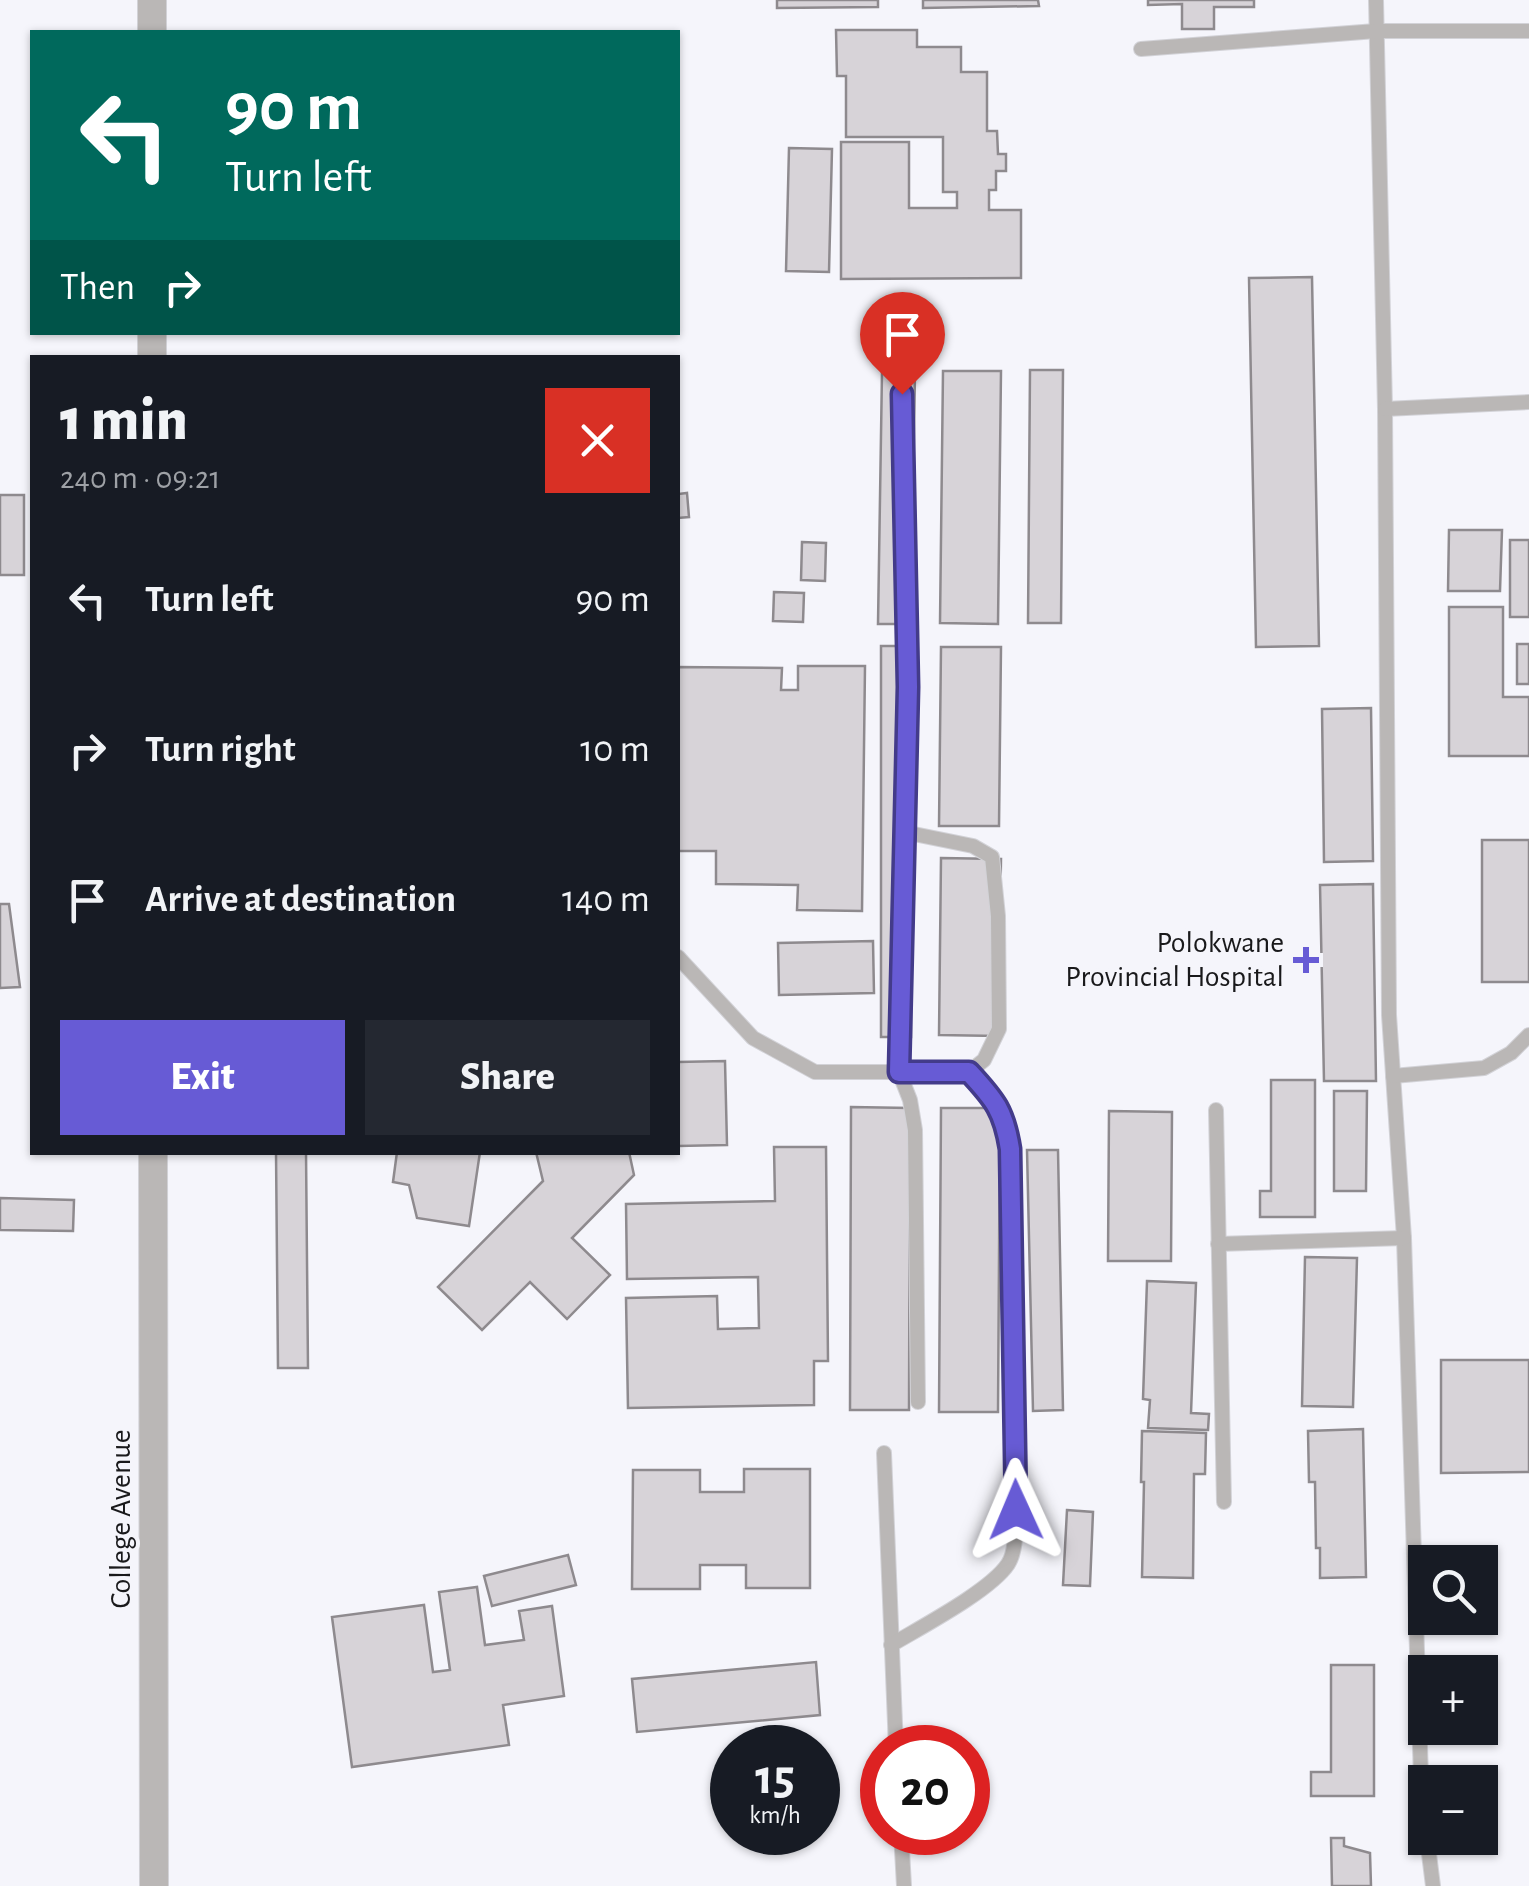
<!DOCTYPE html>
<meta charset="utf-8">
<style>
:root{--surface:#171b24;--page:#242831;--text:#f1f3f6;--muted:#9ea1a6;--accent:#675bd5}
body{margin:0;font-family:"Alegreya Sans",sans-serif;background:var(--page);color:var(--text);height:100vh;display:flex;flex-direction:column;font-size:38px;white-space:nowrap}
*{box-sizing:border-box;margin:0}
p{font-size:32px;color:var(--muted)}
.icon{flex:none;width:55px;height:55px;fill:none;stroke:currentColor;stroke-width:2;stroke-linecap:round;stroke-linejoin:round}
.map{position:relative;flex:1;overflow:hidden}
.sheet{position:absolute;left:30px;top:355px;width:650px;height:800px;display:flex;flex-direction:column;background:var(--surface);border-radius:0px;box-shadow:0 2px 8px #0004}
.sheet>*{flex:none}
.guide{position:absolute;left:30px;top:30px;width:650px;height:305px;border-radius:0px;box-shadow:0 2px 8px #0004;background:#00695c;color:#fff;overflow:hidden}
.tools{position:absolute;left:1408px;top:1545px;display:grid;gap:20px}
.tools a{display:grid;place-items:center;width:90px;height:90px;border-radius:0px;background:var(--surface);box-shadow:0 2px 8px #0004;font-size:50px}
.speed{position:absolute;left:710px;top:1725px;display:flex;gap:20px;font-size:50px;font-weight:700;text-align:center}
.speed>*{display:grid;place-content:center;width:130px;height:130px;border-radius:50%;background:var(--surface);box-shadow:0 2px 8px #0004;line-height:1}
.speed small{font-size:25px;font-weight:400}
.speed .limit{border:15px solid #d22;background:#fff;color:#111}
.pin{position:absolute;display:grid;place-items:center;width:85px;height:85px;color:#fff;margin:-102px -42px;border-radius:50% 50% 50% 0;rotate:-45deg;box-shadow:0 0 10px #0007}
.pin .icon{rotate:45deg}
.me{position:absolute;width:110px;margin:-55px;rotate:359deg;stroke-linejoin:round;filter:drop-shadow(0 0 8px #0008)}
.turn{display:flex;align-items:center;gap:35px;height:210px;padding:0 30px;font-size:45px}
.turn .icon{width:130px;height:130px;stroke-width:2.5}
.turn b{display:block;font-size:70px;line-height:85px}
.then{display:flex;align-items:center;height:95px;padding:0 30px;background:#0003;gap:20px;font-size:38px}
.round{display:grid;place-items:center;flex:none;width:105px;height:105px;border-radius:0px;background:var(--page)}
.overview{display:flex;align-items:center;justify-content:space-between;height:170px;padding:0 30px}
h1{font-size:60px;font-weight:800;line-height:75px}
.cta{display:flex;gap:20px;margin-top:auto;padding:20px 30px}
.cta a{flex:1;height:115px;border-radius:0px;background:var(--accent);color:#fff;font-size:40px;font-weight:800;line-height:115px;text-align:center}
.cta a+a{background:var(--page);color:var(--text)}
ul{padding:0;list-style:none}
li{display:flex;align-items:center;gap:30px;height:150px;padding:0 30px}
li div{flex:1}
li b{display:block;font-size:38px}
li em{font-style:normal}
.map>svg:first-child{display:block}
</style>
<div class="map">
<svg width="1529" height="1886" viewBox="0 0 1529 1886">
<rect width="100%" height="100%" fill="#f5f5fb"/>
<g fill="#d7d3d8" stroke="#8e8a8e" stroke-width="2.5">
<path d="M777 0H878V7L777 8Z"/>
<path d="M923 0H1038L1039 6 923 8Z"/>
<path d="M1148 0H1254V7H1214V29H1182V4L1148 5Z"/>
<path d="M836 30H917V47H961V72H987V131H997L998 154H1006V171H996V190H989V210H1021V278L841 279V142H909V208H957V192H943V137H846V76H837Z"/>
<path d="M789 148 832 149 829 272 786 271Z"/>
<path d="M1312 277 1319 646 1256 647 1249 278Z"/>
<path d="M1030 370H1063L1061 623H1028Z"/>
<path d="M943 371H1001L998 624 940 623Z"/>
<path d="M882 372H915L911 624H878Z"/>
<path d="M687 493 689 517 678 518V494Z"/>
<rect x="0" y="495" width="24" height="80"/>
<path d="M1449 530H1502L1500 591H1448Z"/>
<rect x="1510" y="540" width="19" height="77"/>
<path d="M802 542 826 543 825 581 801 580Z"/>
<path d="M774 592 804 593 803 622 773 621Z"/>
<path d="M1449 607H1503V697H1529V756H1449Z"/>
<rect x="1517" y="644" width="12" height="40"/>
<path d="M881 646H910L911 1037H881Z"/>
<path d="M941 647H1001L999 826H939Z"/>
<path d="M798 666H865L862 911 797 910 798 885 716 884V851H678V667L782 668 781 690H798Z"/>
<path d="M1371 708 1373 861 1324 862 1322 709Z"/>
<rect x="1482" y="840" width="47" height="142"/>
<path d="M941 858 1001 859 998 1036 939 1035Z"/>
<path d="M1373 884 1376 1081H1324L1320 885Z"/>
<path d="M0 904H9L20 987 0 988Z"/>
<path d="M873 941 874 993 779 995 778 943Z"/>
<path d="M725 1061 727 1145 678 1146V1062Z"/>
<path d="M1271 1080H1315V1217H1260V1191H1271Z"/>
<path d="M1334 1091H1367L1366 1191H1334Z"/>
<path d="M851 1107 910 1108 909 1410H850Z"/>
<path d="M941 1108H1000L998 1412H939Z"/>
<path d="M1109 1111 1172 1112 1171 1261H1108Z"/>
<path d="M774 1147H826L828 1361H814V1405L628 1408 626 1298 717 1296 718 1329 759 1328 758 1277 627 1279 626 1204 775 1201Z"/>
<path d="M1027 1150H1058L1063 1410 1033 1411Z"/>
<path d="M276 1152H306L308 1368H278Z"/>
<path d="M397 1152H480L469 1226 417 1218 409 1185 393 1182Z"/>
<path d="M536 1152H629L634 1175 572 1238 610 1275 567 1319 530 1282 482 1330 438 1287 543 1181Z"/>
<path d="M0 1198 74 1200 73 1231 0 1230Z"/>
<path d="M1305 1257 1357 1258 1353 1407 1302 1406Z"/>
<path d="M1147 1281 1196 1283 1191 1413 1209 1414 1208 1430 1148 1428 1150 1400 1143 1399Z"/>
<path d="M1441 1360H1529V1472L1441 1473Z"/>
<path d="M1363 1429 1366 1577 1320 1578V1548H1316L1315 1482H1309L1308 1431Z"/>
<path d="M1142 1431 1206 1433 1205 1474H1194L1193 1578 1142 1577 1144 1482H1141Z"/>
<path d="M744 1469H810V1588H746V1565H700V1589H632L633 1470H700V1492H744Z"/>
<path d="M1067 1510 1093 1512 1090 1586 1063 1585Z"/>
<path d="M568 1555 576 1585 492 1606 484 1576Z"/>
<path d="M477 1587 485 1645 524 1640 519 1611 552 1606 564 1696 503 1705 509 1745 352 1767 332 1617 424 1605 433 1672 450 1670 439 1592Z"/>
<path d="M816 1662 820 1715 637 1732 632 1679Z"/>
<path d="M1331 1665H1374V1796H1311V1772H1331Z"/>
<path d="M1331 1838H1344V1846L1370 1853 1371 1886H1332Z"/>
</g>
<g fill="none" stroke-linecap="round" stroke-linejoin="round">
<g stroke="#d2d2d7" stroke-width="16">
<g id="service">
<path d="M1376 0 1385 409 1389 1015 1404 1238 1421 1778 1425 1819"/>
<path d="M1141 49 1376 31H1529"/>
<path d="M902 394 908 687 899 1072 910 1100 915 1130 918 1402"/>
<path d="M1385 409 1529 402"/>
<path d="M678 957 753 1038 815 1072H969L984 1060 999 1029 998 916 992 857 973 846 904 832"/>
<path d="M1393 1076 1484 1068 1511 1053 1529 1035"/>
<path d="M1216 1110 1224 1502"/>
<path d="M1218 1244 1404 1238"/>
<path d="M884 1453 896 1748"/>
<path d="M891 1645C921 1627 990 1591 1008 1564 1017 1550 1015 1526 1016 1510L1010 1149C1004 1111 995 1100 969 1072"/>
<path d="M901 1832 904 1886"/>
<path d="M1427 1838 1433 1886"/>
</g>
</g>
<g stroke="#d2d2d7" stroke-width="30">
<g id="minor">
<path d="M152 0V32"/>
<path d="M152 332V358"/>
<path d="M153 1152 154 1886"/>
</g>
</g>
<use href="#service" stroke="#bab7b6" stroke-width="14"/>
<use href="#minor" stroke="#bab7b6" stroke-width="28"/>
</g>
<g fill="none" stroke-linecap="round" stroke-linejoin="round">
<g stroke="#433b8a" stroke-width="25">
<path id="route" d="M902 394 908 687 899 1072H969C995 1100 1004 1111 1010 1149L1016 1510"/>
</g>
<use href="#route" stroke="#675bd5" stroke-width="18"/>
</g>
<path fill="#675bd5" stroke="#f5f5fb" stroke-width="4" d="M1301 945h10v10h10v10h-10v10h-10v-10h-10v-10h10z"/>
<g text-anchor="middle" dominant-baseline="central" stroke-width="8" stroke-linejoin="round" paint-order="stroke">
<g font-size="30" fill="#19191b" stroke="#f5f5fb" text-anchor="end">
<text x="1284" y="943">Polokwane<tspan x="1284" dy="34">Provincial Hospital</tspan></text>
</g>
<g font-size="30" fill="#19191b" stroke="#f5f5fb">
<text transform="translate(121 1519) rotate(-90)">College Avenue</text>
</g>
</g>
</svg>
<div class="tools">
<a><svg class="icon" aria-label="search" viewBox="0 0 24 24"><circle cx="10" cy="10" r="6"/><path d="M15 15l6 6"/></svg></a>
<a>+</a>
<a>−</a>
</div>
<div class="speed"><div>15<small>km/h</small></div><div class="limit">20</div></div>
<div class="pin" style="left:902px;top:394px;background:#d93025"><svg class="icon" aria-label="arrive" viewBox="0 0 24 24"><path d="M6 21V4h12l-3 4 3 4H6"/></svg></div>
<svg class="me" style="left:1016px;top:1510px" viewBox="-20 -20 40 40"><path d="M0-17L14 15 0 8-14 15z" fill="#675bd5" stroke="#fff" stroke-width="4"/></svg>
<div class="guide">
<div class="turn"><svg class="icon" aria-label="left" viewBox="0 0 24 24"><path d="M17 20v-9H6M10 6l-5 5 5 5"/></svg><div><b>90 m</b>Turn left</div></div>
<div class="then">Then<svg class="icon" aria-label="right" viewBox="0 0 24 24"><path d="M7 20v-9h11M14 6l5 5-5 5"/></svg></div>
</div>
<section class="sheet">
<div class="overview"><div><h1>1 min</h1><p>240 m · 09:21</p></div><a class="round" style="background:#d93025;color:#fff"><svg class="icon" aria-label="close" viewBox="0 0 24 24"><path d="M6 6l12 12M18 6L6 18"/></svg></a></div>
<ul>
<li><svg class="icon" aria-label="left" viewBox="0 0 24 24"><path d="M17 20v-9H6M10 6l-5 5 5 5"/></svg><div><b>Turn left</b></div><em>90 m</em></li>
<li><svg class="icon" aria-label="right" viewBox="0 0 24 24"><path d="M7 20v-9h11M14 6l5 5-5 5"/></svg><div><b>Turn right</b></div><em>10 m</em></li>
<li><svg class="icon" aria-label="arrive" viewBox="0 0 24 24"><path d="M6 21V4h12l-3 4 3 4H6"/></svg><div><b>Arrive at destination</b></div><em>140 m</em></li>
</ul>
<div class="cta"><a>Exit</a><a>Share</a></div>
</section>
</div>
